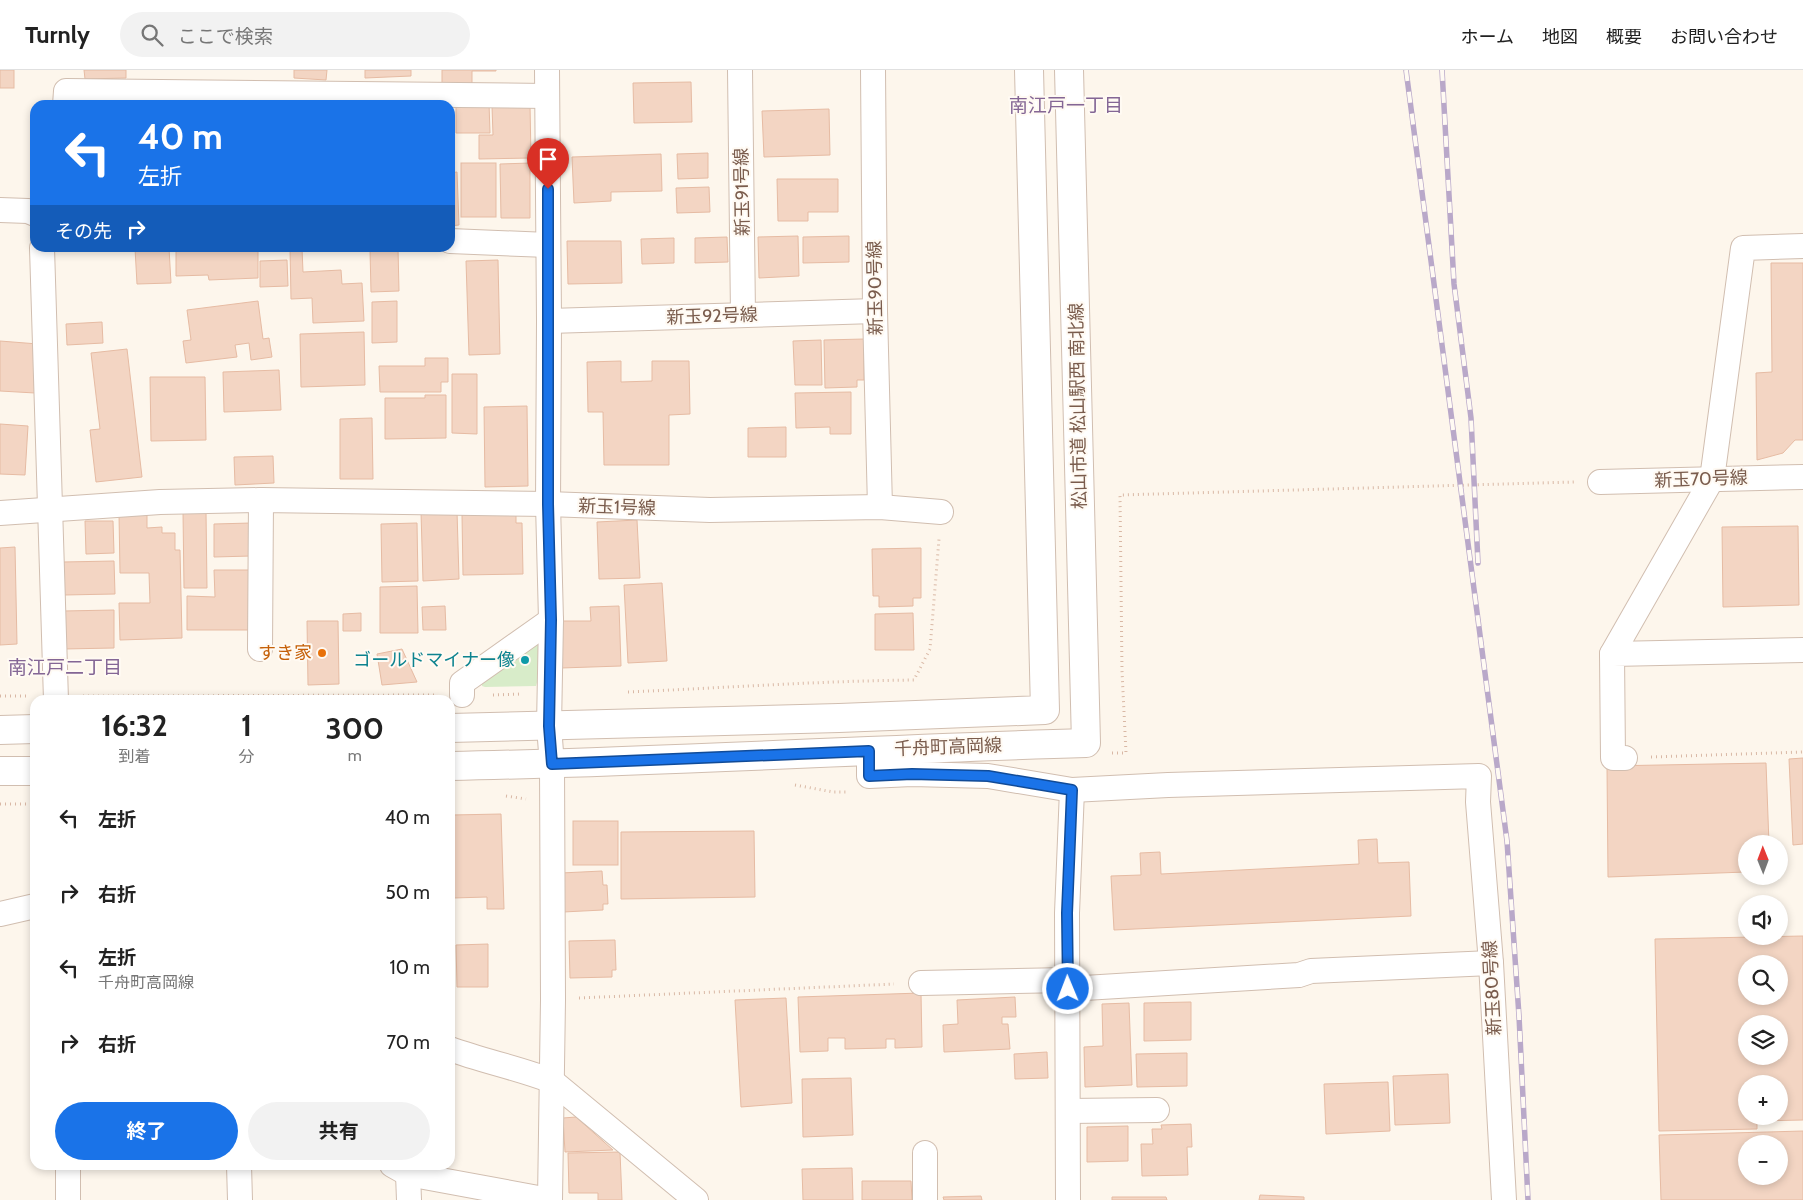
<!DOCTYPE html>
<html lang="ja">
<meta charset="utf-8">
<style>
:root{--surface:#fff;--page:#f2f2f2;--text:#222;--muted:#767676;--line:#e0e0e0;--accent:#1a73e8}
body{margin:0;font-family:Cabin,"Noto Sans JP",sans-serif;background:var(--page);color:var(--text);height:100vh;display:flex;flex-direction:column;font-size:19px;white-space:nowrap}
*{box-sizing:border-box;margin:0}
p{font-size:16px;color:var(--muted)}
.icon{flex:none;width:28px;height:28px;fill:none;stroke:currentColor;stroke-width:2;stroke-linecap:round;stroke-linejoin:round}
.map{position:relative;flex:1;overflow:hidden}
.details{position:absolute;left:30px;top:625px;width:425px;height:475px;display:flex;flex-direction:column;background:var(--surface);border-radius:15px;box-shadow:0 2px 8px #0003}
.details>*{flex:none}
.banner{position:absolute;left:30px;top:30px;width:425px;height:152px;border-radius:15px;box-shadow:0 2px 8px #0003;background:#1a73e8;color:#fff;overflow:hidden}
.needle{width:32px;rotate:359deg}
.tools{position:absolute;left:1738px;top:765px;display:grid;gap:10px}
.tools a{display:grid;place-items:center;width:50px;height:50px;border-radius:50%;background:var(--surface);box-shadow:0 2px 8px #0003;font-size:25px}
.pin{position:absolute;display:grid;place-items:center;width:42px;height:42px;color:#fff;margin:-51px -21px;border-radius:50% 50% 50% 0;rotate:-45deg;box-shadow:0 0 5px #0007}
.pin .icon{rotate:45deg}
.me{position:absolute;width:55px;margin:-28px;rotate:359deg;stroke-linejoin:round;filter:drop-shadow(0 0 4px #0008)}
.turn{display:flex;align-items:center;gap:18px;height:105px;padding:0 25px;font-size:22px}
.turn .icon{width:65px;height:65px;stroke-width:2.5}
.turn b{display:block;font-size:35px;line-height:42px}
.then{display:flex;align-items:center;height:48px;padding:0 25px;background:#0003;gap:10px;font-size:19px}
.eta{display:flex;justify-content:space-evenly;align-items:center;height:85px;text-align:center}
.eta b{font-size:30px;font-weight:700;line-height:35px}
.primary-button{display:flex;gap:10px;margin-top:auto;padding:10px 25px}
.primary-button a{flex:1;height:58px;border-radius:30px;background:var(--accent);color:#fff;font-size:20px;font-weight:700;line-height:58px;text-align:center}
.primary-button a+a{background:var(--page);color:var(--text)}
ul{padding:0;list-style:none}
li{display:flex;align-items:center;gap:15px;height:75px;padding:0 25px}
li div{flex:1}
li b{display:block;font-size:19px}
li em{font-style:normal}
header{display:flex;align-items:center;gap:30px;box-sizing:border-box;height:70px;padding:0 25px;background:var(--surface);border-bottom:1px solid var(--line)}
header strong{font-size:24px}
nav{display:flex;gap:28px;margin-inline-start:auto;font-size:18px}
.search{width:350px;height:45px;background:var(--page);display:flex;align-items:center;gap:12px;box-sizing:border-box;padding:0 18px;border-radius:28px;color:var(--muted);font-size:19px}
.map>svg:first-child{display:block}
</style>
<header>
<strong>Turnly</strong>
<div class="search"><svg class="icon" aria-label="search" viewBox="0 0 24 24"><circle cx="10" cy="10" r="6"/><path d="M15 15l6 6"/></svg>ここで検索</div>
<nav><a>ホーム</a><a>地図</a><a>概要</a><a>お問い合わせ</a></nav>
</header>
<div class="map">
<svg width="1803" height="1130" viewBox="0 0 1803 1130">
<rect width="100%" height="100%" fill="#fdf6ec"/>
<path fill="#d8ecc9" d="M538 571 540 574 539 605 536 616 485 617 482 616V610Z"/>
<g fill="#f3d5c3" stroke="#e6bba3" fill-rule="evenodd">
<rect x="0" y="0" width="14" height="18"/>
<path d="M84 0H126V8L85 9Z"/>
<path d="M294 0H327L326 10 294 8Z"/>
<path d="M365 0H411V6L365 8Z"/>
<path d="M442 0H496V1H472V17L442 18Z"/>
<path d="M691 12 692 52 634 53 633 13Z"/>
<path d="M452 32 453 81H450V35Z"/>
<path d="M456 33H489L490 63H456Z"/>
<path d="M530 35 531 88 479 89V65H493L492 36Z"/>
<path d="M829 39 830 85 764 87 762 41Z"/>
<path d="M708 83V108L678 109 677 84Z"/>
<path d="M661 84 662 121 611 122V131L574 133 572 87Z"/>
<rect x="461" y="93" width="35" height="54"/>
<path d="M530 93V148H501L500 94Z"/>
<path d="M457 102 459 155 450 156V103Z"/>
<path d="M777 109H838V142H808V151H778Z"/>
<path d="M709 117 710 142 677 143 676 118Z"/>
<path d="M798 166 799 206 759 208 758 167Z"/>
<path d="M849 166V192L803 193V167Z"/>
<path d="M727 167 728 192 695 193V168Z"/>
<path d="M674 168V193L642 194 641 169Z"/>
<path d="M567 171H621L622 213 568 214Z"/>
<path d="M135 178H169L171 213 137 214Z"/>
<path d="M176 178H258V208L209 210 208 205 176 206Z"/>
<path d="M290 178H302L303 202 341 200 342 214 362 213 364 251 313 253 312 228 291 229Z"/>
<path d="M398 178 399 221 371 222 370 179Z"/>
<path d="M287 190 288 216 260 217V191Z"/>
<path d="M498 190 500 284 469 285 466 191Z"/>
<path d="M1771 193H1803V370H1795L1783 383 1757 390 1756 303 1772 302Z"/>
<path d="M258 231 263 269 269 268 272 287 251 290 249 273 235 275 237 287 186 293 183 271 191 270 187 240Z"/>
<path d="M397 231V272L372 273V232Z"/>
<path d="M102 252 103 273 67 275 66 254Z"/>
<path d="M364 262 365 315 301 317 300 264Z"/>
<path d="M864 269V310H857V317L825 318 824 270Z"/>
<path d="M821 270 822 315H795L793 271Z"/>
<path d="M0 271 38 274 35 323 0 321Z"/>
<path d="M127 279 142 407 96 412 90 360 100 359 91 283Z"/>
<path d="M425 288H448V312H441V322H380L379 296H425Z"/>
<path d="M621 291V312L652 311V291H689L690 344 669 345V395H604L603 342H588L587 292Z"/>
<path d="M279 300 281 340 224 342 223 302Z"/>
<path d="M452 304H477V364L452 363Z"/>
<path d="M150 307H205L206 370 151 371Z"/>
<path d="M851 322V364H830V357L796 358 795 323Z"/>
<path d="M425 325H446V368L385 369V328H425Z"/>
<path d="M527 336 528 416 485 417 484 337Z"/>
<path d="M372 348 373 409H340V349Z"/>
<path d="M0 354 28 356 25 405 0 404Z"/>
<path d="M786 357V387H748V358Z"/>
<path d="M273 386 274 413 235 415 234 387Z"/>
<path d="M457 441 459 509 423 511 421 442Z"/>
<path d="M183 442H206L207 518H184Z"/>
<path d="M147 443V458L162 457V463H175V480H180L182 568 120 570 119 533H150L149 503H120L119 444Z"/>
<path d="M516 444V453H522L523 504 463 505 462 445Z"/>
<path d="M637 450 640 508 599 509 597 452Z"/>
<path d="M85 451H113L114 483 86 484Z"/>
<path d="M251 453V486L214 487V454Z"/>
<path d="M417 453 418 511 382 512 381 454Z"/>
<path d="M1798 456 1799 535 1723 537 1722 457Z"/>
<path d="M15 477 17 574 0 575V478Z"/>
<path d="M921 478V528H913V536L879 537V526H873L872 479Z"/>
<path d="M114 491 115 524 64 525 63 492Z"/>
<path d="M214 500H249V560H187V526L215 527Z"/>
<path d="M662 513 667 591 628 593 624 515Z"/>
<path d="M417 516 418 563H380V517Z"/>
<path d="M445 536 446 560H423L422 537Z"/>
<path d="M619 536 621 596 561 598 560 551H591L590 537Z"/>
<path d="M114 540V578L64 579 63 541Z"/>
<path d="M361 543V561H343V544Z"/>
<path d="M913 543 914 580H875V544Z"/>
<path d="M307 551H338L339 614 308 615Z"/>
<path d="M402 579 417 612 382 615 377 584Z"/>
<path d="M1803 688V774L1793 775 1789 689Z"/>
<path d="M1766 693 1769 774H1746V802L1608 807 1607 696Z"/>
<path d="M501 744 504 839H487V827L453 828 452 745Z"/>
<rect x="573" y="751" width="45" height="44"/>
<path d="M754 761 755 827 621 829V762Z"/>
<path d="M1377 769 1378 793 1409 792 1411 846 1114 860 1111 806 1141 805 1140 783 1160 782 1161 804 1359 794 1358 770Z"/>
<path d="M602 801 603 815H607L608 834H603V840L563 842 561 803Z"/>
<path d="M1803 866V1050L1757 1051V1059L1659 1061 1655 869ZM1746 894H1779V926H1746ZM1746 954H1779V986H1746ZM1746 1014H1779V1046H1746Z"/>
<path d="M615 870 616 900H612V907L570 908 569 871Z"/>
<path d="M488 874V917H457L456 875Z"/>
<path d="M921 923 922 977 895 978V969H886V978L845 979V968H828V981L800 982 798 927Z"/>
<path d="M1015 927 1016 947H1002V954H1008L1010 979 944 982 943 955 958 954 957 930Z"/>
<path d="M786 928 792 1033 741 1037 735 930Z"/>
<path d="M1191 932V970L1144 971V933Z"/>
<path d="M1129 933 1132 1015 1085 1017 1084 977 1103 976 1102 934Z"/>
<path d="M1047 982 1048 1008 1015 1009 1014 984Z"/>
<path d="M1187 983V1016L1137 1017 1136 984Z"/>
<path d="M1448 1004 1450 1053 1395 1055 1393 1006Z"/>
<path d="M851 1008 853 1065 803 1067 802 1009Z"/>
<path d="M1388 1012 1390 1061 1326 1064 1324 1014Z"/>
<path d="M576 1047 613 1080 565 1082 563 1048Z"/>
<path d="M1191 1054 1192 1077H1187L1188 1105 1142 1106 1141 1074H1153L1152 1059H1162L1161 1055Z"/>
<path d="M1128 1056V1091L1087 1092V1057Z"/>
<path d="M1803 1061V1130H1661L1659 1065ZM1746 1074H1779V1106H1746Z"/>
<path d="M620 1082 622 1130H598V1123H569L568 1083Z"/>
<path d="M852 1098 853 1130H803L802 1099Z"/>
<path d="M862 1111H911L912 1130H862Z"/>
<path d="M1260 1125 1304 1127V1130H1259Z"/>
<path d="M981 1126 982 1130H944L943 1127Z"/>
<path d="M1112 1127H1166L1167 1130H1112Z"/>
</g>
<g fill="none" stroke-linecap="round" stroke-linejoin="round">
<g stroke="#d1beb0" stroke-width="26">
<g id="minor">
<path d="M547 0 549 251 548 434 551 550 549 656 552 695 553 930 550 1130"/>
<path d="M740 0 743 245"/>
<path d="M873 0 875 241 880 437"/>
<path d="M65 35 66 21 547 26"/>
<path d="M0 140 28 141 35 144"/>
<path d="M450 171 548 175"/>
<path d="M42 178 56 630"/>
<path d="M549 251 875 241"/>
<path d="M1600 412 1803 407"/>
<path d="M0 443 160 432 261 430 548 434 710 440 880 437 941 442"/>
<path d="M260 579 261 430"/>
<path d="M1612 584 1712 409 1743 178 1803 176"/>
<path d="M462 625V613L551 550"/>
<path d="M869 681V706L912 704 988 706 1072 720 1168 715 1479 706 1478 732 1491 893 1504 1130"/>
<path d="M1625 688H1613L1612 584 1803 580"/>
<path d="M0 844 35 836"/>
<path d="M921 913 1067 910"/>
<path d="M1068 919 1299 905 1311 901 1491 893"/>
<path d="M450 979C483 991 518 998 552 1011L696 1130"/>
<path d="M1068 1041 1157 1040"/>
<path d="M925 1083V1130"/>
<path d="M68 1095V1130"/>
<path d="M239 1095 240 1130"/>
<path d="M392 1095 408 1104 549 1130"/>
<path d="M408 1104 409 1130"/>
<path d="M1068 1130 1067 843 1072 720"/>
</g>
</g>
<g stroke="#d1beb0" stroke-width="30">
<g id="tertiary">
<path d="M450 658 839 648 1045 640 1029 0"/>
<path d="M0 660 35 659"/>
<path d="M450 696C662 692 874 679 1086 673L1069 0"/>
<path d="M0 701H35"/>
</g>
</g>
<g stroke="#d9b8a5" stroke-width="3" stroke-dasharray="1 4" stroke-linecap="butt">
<path d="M628 622C723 618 818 611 914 610L930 579 939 469"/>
<path d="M493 625 522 624"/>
<path d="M0 626H29"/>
<path d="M83 626 434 625"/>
<path d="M1112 683H1126L1122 601 1120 425 1574 412"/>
<path d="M1651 687 1803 682"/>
<path d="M795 715 833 722H848"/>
<path d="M506 726 526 729"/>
<path d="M0 734H35"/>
<path d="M579 928 894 914"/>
</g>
<use href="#minor" stroke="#fff" stroke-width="24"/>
<use href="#tertiary" stroke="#fff" stroke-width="28"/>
<g stroke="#b9a8c9" stroke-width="5.5">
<g id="rail">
<path d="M1406 0 1507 771 1519 946 1528 1130"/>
<path d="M1442 0 1454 214 1471 348 1478 493"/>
</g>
</g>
<use href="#rail" stroke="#fffaf3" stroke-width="4" stroke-dasharray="11" stroke-linecap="butt"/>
</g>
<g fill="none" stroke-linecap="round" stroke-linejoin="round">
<g stroke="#114b97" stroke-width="12">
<path id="route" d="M548 119V434L551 550 549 656 552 694 869 681V706L912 704 988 706 1072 720 1067 843 1068 919"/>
</g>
<use href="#route" stroke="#1a73e8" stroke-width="9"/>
</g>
<circle fill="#e8710a" stroke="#fffaf3" stroke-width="2" cx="322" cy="583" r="5"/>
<circle fill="#0f9aa8" stroke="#fffaf3" stroke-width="2" cx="525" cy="590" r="5"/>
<g text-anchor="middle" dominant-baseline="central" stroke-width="4" stroke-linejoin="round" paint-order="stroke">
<g font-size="18" fill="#7a5c4d" stroke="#fffaf3">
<text transform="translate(742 122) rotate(-91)">新玉91号線</text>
<text transform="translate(875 218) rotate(-91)">新玉90号線</text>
<text transform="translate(712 246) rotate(-2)">新玉92号線</text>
<text transform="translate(1078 336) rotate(-91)">松山市道 松山駅西 南北線</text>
<text transform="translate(1701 409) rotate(-2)">新玉70号線</text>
<text transform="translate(617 437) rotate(2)">新玉1号線</text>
<text transform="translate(948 677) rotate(-2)">千舟町高岡線</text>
<text transform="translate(1492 918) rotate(-93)">新玉80号線</text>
</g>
<g font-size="18" fill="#c56008" stroke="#fffaf3" text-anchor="end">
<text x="312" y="583">すき家</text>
</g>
<g font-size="18" fill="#0d838f" stroke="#fffaf3" text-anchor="end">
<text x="515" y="590">ゴールドマイナー像</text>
</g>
<g font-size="19" fill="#846695" stroke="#fffaf3">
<text x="1066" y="35">南江戸一丁目</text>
<text x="65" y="597">南江戸二丁目</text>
</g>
</g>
</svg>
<div class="tools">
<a><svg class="needle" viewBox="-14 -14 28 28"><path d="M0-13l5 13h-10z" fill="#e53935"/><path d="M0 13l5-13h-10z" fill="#767676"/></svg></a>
<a><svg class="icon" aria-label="sound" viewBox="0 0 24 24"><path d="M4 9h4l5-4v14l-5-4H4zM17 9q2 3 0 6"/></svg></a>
<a><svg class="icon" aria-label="search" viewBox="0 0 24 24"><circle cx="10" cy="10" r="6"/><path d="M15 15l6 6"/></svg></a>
<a><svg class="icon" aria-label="layers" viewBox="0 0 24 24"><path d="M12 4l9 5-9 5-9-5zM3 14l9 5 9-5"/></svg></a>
<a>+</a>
<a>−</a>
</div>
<div class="pin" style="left:548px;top:119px;background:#d93025"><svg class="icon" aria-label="arrive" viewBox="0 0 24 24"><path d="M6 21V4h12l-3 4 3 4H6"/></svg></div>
<svg class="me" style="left:1068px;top:919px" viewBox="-20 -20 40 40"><circle r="17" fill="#1a73e8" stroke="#fff" stroke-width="3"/><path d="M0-11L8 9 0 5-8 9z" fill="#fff"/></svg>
<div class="banner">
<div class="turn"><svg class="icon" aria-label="left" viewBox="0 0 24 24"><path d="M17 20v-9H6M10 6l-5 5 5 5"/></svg><div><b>40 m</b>左折</div></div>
<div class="then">その先<svg class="icon" aria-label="right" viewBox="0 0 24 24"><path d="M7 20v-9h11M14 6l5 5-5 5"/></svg></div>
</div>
<section class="details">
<div class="eta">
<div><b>16:32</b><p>到着</p></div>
<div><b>1</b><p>分</p></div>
<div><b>300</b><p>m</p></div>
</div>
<ul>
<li><svg class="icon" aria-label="left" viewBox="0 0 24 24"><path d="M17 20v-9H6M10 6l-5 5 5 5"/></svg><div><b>左折</b></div><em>40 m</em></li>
<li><svg class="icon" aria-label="right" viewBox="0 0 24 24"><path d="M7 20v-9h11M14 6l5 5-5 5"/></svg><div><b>右折</b></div><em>50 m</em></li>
<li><svg class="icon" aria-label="left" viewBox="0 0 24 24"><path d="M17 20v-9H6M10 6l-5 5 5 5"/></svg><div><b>左折</b><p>千舟町高岡線</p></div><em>10 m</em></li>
<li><svg class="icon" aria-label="right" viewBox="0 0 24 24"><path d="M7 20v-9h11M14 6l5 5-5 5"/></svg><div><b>右折</b></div><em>70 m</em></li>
</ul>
<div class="primary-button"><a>終了</a><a>共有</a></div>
</section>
</div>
